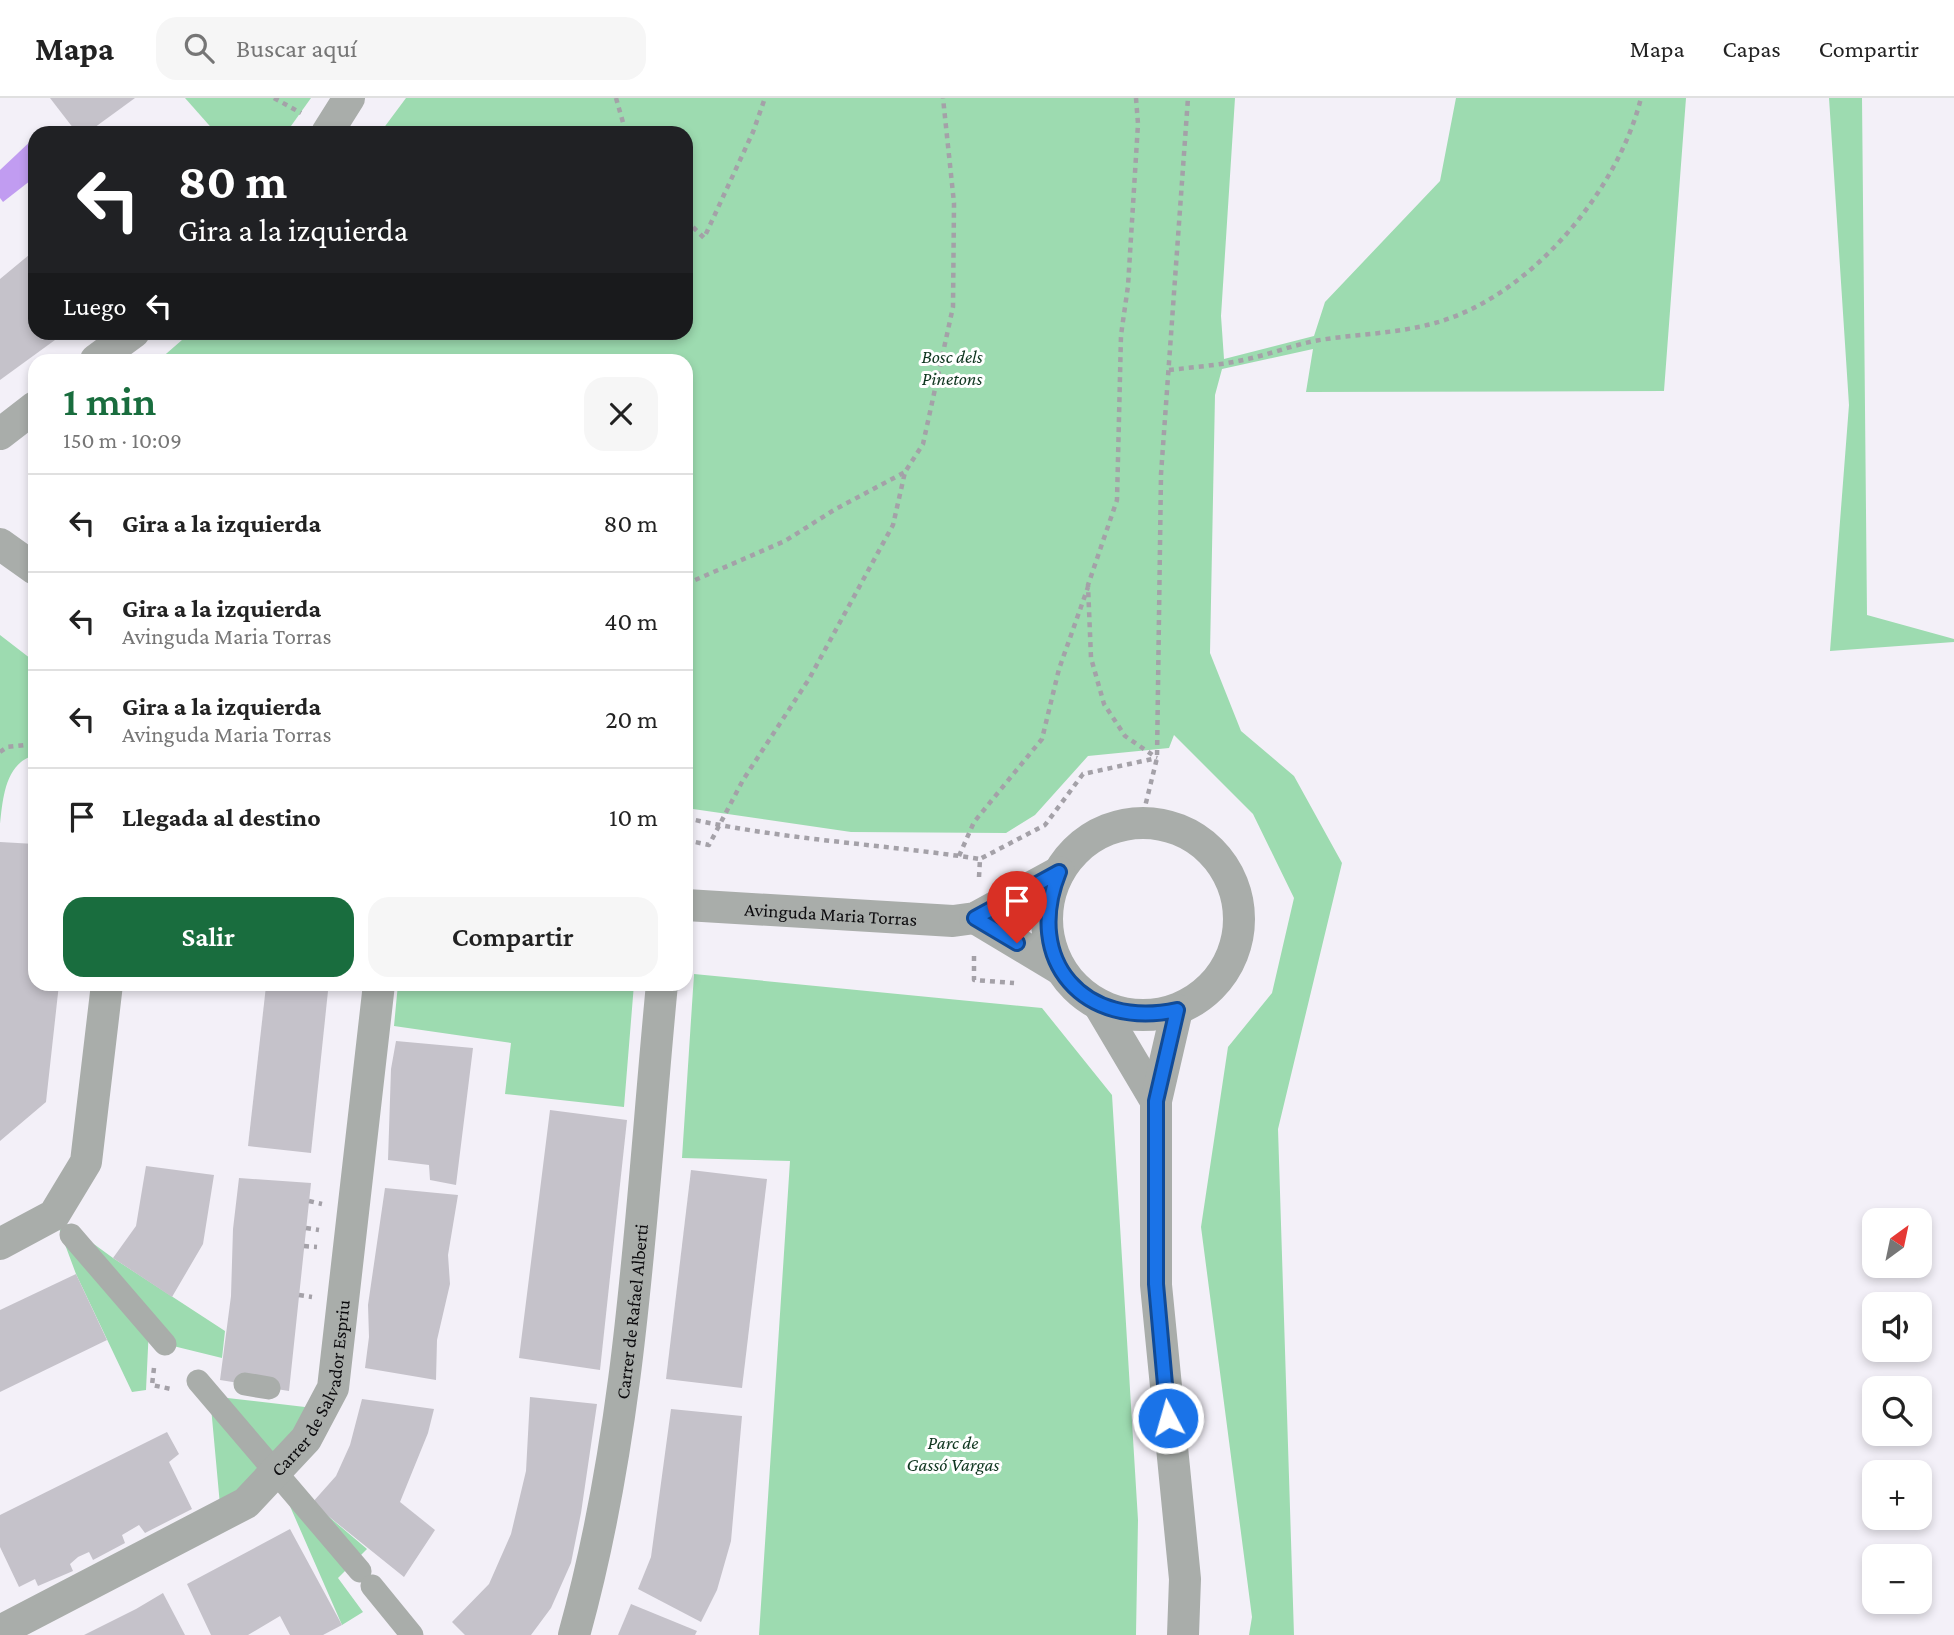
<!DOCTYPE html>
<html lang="es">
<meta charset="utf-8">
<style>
:root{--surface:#fff;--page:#f6f6f6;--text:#222;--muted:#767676;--line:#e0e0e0;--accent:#196d3e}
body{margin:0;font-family:"Crimson Pro",serif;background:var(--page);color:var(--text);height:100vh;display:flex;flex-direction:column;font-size:26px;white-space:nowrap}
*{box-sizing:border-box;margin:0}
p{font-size:23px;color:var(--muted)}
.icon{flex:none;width:38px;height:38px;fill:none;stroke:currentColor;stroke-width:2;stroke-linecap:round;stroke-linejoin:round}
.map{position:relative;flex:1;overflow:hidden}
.sheet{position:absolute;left:28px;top:256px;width:665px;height:637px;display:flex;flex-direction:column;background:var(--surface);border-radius:21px;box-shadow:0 4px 10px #0003}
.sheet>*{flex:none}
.banner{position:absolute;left:28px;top:28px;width:665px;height:214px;border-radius:21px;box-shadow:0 4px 10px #0003;background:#202124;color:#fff;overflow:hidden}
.needle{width:46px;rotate:33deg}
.controls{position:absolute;left:1862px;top:1110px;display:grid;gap:14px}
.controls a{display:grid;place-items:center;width:70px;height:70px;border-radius:14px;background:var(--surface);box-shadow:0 4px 10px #0003;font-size:35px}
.pin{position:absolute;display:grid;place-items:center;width:60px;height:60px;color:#fff;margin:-72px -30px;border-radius:50% 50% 50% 0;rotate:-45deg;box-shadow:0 0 7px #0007}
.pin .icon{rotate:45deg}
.me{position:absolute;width:77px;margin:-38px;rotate:354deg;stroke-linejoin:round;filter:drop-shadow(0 0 5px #0008)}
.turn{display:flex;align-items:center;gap:24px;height:147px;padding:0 35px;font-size:32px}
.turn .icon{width:91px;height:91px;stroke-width:2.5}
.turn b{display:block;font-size:49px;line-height:60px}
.then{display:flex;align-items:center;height:66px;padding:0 35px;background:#0003;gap:14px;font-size:26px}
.round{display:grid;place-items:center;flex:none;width:74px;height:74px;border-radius:21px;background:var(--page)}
.overview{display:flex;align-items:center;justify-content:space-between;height:119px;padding:0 35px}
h1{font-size:42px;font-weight:600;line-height:52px;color:var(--accent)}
.button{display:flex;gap:14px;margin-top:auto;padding:14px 35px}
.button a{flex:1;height:80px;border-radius:21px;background:var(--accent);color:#fff;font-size:28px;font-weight:600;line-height:80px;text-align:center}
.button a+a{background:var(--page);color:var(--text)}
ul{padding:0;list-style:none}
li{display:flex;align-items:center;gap:21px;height:98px;padding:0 35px;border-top:2px solid var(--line)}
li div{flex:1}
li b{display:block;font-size:26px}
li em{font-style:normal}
header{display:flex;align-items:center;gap:42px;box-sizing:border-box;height:98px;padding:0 35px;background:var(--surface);border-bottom:2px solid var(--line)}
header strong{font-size:33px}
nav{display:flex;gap:38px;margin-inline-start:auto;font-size:24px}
.search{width:490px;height:63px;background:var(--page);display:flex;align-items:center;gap:18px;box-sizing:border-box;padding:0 24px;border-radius:21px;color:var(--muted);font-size:26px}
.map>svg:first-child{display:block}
</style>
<header>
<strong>Mapa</strong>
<div class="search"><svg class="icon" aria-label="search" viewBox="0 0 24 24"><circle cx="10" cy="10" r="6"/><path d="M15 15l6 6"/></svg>Buscar aquí</div>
<nav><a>Mapa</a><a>Capas</a><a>Compartir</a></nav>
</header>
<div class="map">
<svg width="1954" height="1537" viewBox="0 0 1954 1537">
<rect width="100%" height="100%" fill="#f3f0f8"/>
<g fill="#9ddbb0">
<path d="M185 0H311L286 35H216Z"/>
<path d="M406 0H1235L1221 218 1224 261 1314 238 1325 204 1440 83 1456 0H1686L1664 293 1306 294 1313 251 1222 271 1215 297 1210 555 1241 633 1294 678 1342 765 1278 1031 1294 1537H1249L1252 1519 1201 1129 1228 949 1272 895 1294 800 1253 716 1174 637 1169 650 1088 658 1035 717 1006 735 851 734 686 710V262H159L190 235 686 234V35H380Z"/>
<path d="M1829 0H1862L1867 517 1954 541V544L1830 553 1849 307Z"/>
<path d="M0 537 35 564V657C5 665 3 700 0 726Z"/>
<path d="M694 876 1042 910 1112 997 1138 1422 1136 1537H759L790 1063 682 1060Z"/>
<path d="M398 886H634L624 1009 505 996 511 945 394 928Z"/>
<path d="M54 1117 113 1160 225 1233 222 1260 165 1246 149 1229 146 1292 132 1294 76 1176Z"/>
<path d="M210 1298 322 1311 276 1374 367 1451 338 1480 363 1514 342 1527 275 1374 221 1418Z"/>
</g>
<path fill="#c19cf1" d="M35 39V79L3 104 0 100V72Z"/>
<g fill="#c5c2ca">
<path d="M50 0H135L87 35H77Z"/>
<path d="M35 152V234H66L0 282V181Z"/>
<path d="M0 744 35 746V886H59L46 1004 0 1043Z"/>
<path d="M266 888 328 893 311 1055 248 1048Z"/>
<path d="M396 943 473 950 456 1087 430 1082 429 1067 388 1062 391 971Z"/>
<path d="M550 1012 627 1022 600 1272 519 1260Z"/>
<path d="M146 1068 214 1077 203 1146 172 1199 113 1160 136 1128Z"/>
<path d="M691 1072 767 1081 742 1290 666 1281Z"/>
<path d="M239 1080 311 1085 289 1293 220 1282 231 1198 233 1131Z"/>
<path d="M385 1090 458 1097 448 1157 450 1186 437 1242 436 1282 365 1270 369 1239 368 1207Z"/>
<path d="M76 1176 107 1242 0 1294V1212Z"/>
<path d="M530 1299 597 1306 581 1415 571 1465 551 1510 531 1537H465L452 1524 489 1486 511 1436 526 1373Z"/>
<path d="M362 1301 434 1311 428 1335 400 1404 435 1432 404 1479 312 1405 336 1378 350 1347Z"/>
<path d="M671 1311 742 1318 731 1443 717 1492 701 1524 638 1491 651 1459Z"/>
<path d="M167 1334 179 1356 169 1364 192 1411 145 1435 139 1427 122 1437 125 1445 93 1462 89 1454 78 1459 70 1466 73 1473 38 1488 35 1481 19 1489 0 1449V1417Z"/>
<path d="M290 1431 342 1527 323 1537H290L280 1518 248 1537H211L187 1486Z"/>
<path d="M163 1495 185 1537H84L136 1511Z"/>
<path d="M631 1506 697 1533 695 1537H618Z"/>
</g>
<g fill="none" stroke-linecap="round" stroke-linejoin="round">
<g stroke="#a4a1a8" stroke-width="4.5" stroke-dasharray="5 5" stroke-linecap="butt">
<path d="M274 0 301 15"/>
<path d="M616 0 626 35"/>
<path d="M1136 0 1138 26 1128 188 1121 237 1117 402 1088 487 1091 560 1104 606 1125 638 1157 660"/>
<path d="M686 122 704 140 753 34 765 0"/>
<path d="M1169 272C1195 269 1222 267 1248 261 1270 256 1291 248 1314 243 1353 236 1396 236 1435 225 1530 199 1618 93 1641 0"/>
<path d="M686 486 785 443 834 412 905 374"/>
<path d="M0 654 7 649 35 646"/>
<path d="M686 720C783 742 882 746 980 761"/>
<path d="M1141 725 1157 660 1161 376 1188 0"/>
<path d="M686 742 709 747 743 682 809 581 893 427 905 374 923 346 953 209 954 105 943 0"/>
<path d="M959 758 974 724 1042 641 1059 571 1088 489"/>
<path d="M979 779 980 761 1045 727 1083 676 1157 660"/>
<path d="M974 858V882L1014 885"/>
<path d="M309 1103 322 1106"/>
<path d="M306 1130 319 1132"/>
<path d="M304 1148 317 1149"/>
<path d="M299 1197 312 1199"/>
<path d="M154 1270 152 1287 171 1291"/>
</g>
<g stroke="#a9adaa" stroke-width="23">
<path d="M71 1137 165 1246"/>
<path d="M198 1283 360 1473"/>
<path d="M245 1286 269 1290"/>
<path d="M372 1488 412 1537"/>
</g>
<g stroke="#a9adaa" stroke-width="32">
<path d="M327 35 349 0"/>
<path d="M96 262 134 234"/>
<path d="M0 336 35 309"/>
<path d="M0 446 35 471"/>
<circle cx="1143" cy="821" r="96"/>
<path id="s1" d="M686 807 953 823 975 820 1059 774"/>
<path d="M975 820 1060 871"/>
<path d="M1099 907 1156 1003"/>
<path d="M1177 912 1156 1003V1187L1185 1481 1183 1537"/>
<path d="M0 1146 54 1117 86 1064 107 886"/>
<path id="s2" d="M0 1533 246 1405 306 1341 333 1290 379 886"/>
<path id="s3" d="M574 1537C633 1326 641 1103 662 886"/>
</g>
</g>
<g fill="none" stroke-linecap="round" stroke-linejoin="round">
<g stroke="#114b97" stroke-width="18">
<path id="route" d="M1017 845 975 820 1059 774C1023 863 1084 932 1177 912L1156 1003V1186L1168 1320"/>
</g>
<use href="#route" stroke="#1a73e8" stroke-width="12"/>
</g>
<g text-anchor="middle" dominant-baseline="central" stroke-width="6" stroke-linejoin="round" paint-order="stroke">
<g font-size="19" font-style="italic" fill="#0f361f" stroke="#fff">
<text x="952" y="258">Bosc dels<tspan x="952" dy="22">Pinetons</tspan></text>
<text x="953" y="1344">Parc de<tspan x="953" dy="22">Gassó Vargas</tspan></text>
</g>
<g font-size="19" fill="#0c0b0e" stroke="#fff">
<text stroke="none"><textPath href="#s1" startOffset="145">Avinguda Maria Torras</textPath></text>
<text stroke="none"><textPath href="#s3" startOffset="329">Carrer de Rafael Alberti</textPath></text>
<text stroke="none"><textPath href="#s2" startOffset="415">Carrer de Salvador Espriu</textPath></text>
</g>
</g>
</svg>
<div class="controls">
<a><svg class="needle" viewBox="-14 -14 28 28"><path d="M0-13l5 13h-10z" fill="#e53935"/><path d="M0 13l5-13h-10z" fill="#767676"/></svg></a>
<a><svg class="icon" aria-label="sound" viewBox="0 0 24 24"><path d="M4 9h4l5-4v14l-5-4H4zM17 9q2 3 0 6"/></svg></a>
<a><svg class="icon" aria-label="search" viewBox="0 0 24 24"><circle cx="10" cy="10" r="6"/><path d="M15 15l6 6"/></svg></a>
<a>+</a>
<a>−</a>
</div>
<div class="pin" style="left:1017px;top:845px;background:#d93025"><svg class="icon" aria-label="arrive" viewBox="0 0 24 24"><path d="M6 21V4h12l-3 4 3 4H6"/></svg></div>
<svg class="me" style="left:1168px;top:1320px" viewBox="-20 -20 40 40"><circle r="17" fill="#1a73e8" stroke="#fff" stroke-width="3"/><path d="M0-11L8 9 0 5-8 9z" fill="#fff"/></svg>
<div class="banner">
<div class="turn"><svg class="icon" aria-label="left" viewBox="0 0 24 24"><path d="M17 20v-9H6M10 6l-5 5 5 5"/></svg><div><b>80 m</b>Gira a la izquierda</div></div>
<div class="then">Luego<svg class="icon" aria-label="left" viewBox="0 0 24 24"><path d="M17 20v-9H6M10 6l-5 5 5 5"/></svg></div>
</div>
<section class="sheet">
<div class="overview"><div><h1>1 min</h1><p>150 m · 10:09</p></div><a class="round"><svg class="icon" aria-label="close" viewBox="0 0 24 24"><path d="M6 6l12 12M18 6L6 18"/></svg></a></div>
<ul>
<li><svg class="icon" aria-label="left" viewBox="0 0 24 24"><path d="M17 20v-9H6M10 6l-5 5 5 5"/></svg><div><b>Gira a la izquierda</b></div><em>80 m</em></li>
<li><svg class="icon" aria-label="left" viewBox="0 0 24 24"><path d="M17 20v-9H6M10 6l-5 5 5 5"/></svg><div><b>Gira a la izquierda</b><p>Avinguda Maria Torras</p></div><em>40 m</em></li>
<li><svg class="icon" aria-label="left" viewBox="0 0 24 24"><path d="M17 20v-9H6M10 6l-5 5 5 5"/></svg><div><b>Gira a la izquierda</b><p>Avinguda Maria Torras</p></div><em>20 m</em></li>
<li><svg class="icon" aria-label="arrive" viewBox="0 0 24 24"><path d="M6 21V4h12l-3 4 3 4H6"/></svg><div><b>Llegada al destino</b></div><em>10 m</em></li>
</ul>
<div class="button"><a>Salir</a><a>Compartir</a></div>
</section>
</div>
